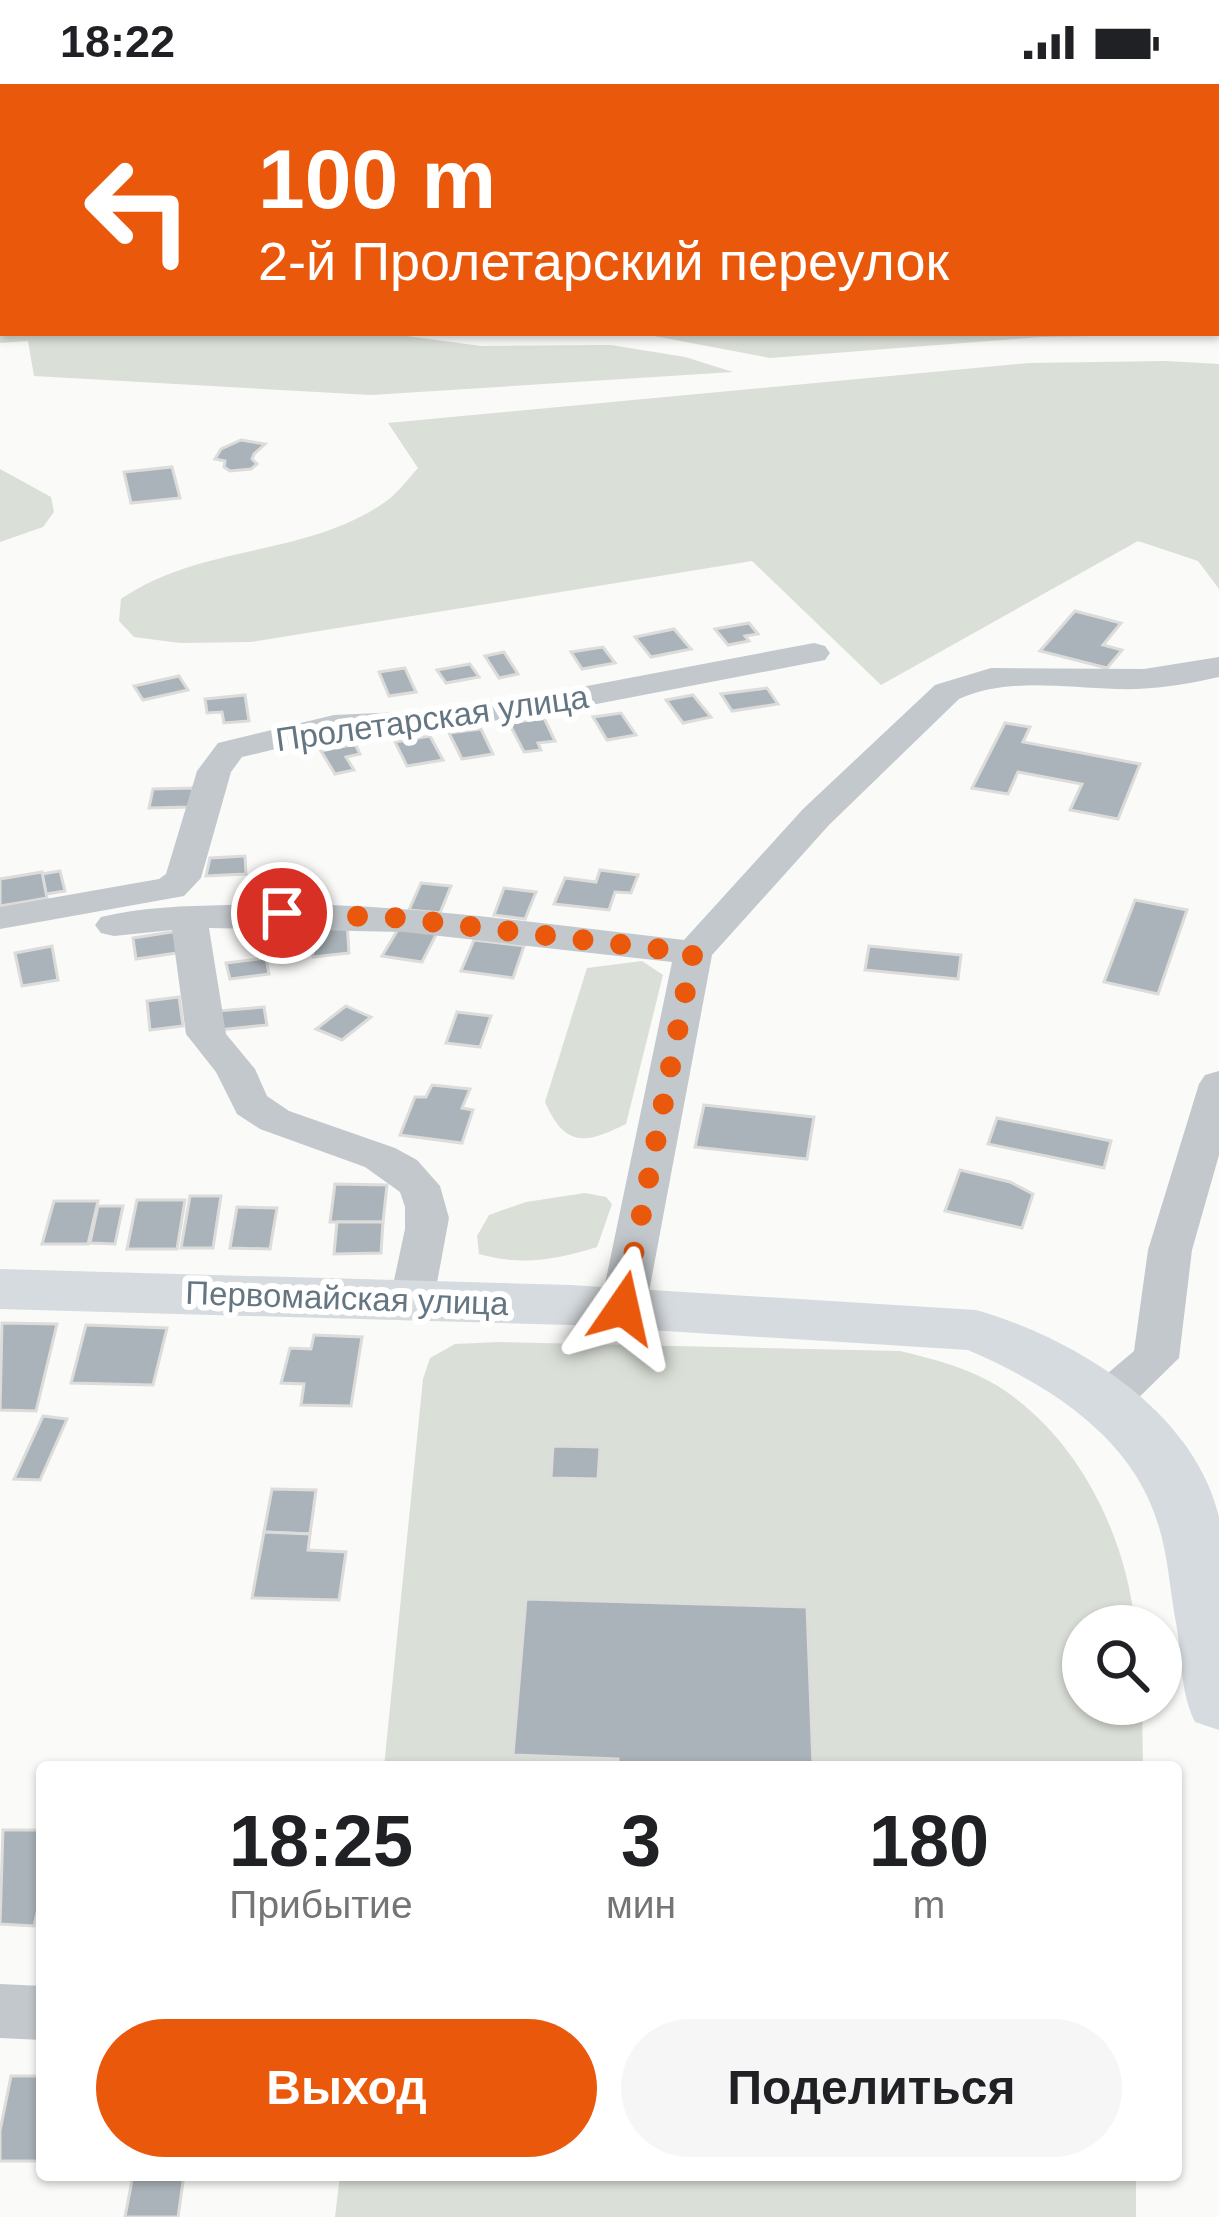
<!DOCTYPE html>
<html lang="ru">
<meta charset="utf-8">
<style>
:root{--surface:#fff;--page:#f6f6f6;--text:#202124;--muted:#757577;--accent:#ea580c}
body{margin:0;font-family:Arial,sans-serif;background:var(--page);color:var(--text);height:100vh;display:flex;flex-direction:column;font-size:45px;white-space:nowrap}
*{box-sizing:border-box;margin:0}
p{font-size:39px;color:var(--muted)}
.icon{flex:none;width:66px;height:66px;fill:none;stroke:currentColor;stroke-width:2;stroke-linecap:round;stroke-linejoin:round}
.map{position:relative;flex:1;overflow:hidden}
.panel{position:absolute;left:36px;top:1677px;width:1146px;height:420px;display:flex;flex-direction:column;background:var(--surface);border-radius:12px;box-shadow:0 3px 9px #0004}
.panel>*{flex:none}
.banner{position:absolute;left:0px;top:0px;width:1221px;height:252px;box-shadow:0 3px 9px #0004;background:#ea580c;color:#fff;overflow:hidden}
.buttons{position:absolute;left:1062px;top:1521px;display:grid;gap:24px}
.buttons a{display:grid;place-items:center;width:120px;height:120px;border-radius:50%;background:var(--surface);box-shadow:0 3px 9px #0004;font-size:60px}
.pin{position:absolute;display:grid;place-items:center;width:102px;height:102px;color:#fff;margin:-51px;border:6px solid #fff;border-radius:50%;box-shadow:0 3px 12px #0007}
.me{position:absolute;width:132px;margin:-66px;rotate:11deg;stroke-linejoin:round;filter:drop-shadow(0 0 9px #0008)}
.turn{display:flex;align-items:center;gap:42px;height:252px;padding:0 60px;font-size:54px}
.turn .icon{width:156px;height:156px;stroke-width:2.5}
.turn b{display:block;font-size:84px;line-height:102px}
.eta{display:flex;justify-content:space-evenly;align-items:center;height:204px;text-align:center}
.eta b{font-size:72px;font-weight:600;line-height:84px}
.cta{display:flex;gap:24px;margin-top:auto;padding:24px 60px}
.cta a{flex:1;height:138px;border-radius:72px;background:var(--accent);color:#fff;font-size:48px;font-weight:600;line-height:138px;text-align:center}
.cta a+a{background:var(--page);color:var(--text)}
.status{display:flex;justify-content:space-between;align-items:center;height:84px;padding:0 60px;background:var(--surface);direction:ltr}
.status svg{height:33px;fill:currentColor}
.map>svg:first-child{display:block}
</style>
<div class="status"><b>18:22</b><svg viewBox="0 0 49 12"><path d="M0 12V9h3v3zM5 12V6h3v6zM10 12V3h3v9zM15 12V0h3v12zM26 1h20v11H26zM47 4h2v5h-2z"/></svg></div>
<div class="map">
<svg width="1219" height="2133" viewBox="0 0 1219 2133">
<rect width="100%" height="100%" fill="#fafaf8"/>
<g fill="#dadfd7">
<path d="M0 194 3 249H384L481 262 611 261 685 273 733 288 371 311 34 292 28 257 0 259Z"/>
<path d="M638 249H1139L1141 251 1041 253 770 274Z"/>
<path d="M1166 277 1219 280V505L1198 477 1138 457 881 601 752 477 251 558 180 559 134 553 119 537 121 515C200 460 307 473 385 418 397 410 408 395 418 384L388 339 1029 279Z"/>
<path d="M0 385 51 413 54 428 43 443 0 458Z"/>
<path d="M642 877 663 891 626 1040C586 1060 565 1064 545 1018L587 884Z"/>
<path d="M585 1109 606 1113 612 1120 597 1163C556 1176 521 1182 479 1170L477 1152 489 1131 526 1118Z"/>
<path d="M499 1258 900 1267C933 1275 966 1283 996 1301 1077 1351 1126 1450 1135 1542H1083V1620H1142L1143 1683H384L423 1295 430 1274 455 1260Z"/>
<path d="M340 2091H1136V2133H335Z"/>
</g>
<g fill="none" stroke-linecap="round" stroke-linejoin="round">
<path stroke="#bbc7cb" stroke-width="8" d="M247 3 255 0"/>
</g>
<g fill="#aab3b9" stroke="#dcdcda" stroke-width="3">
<path d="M241 356 265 360 254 370 252 375 257 380 251 385 230 387 224 383 225 377 215 375 221 365Z"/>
<path d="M172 383 180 414 131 419 124 388Z"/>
<path d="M1075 527 1121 539 1103 561 1122 566 1107 584 1040 567Z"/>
<path d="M749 539 758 550 745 552 749 557 728 561 715 545Z"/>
<path d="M674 545 691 565 651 573 635 553Z"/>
<path d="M603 563 615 579 582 585 571 568Z"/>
<path d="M504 568 518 590 499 594 485 572Z"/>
<path d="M470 580 479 593 446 599 437 586Z"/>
<path d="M405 584 416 608 389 612 379 588Z"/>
<path d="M179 592 188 606 143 616 134 602Z"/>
<path d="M767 604 778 620 732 627 721 610Z"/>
<path d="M245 611 249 637 224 639 222 628 207 629 205 615Z"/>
<path d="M693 611 711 633 683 639 666 616Z"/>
<path d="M621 629 636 651 607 656 593 633Z"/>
<path d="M544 634 555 657 538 659 541 666 524 668 509 639Z"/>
<path d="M1005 639 1030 643 1023 658 1140 680 1118 735 1070 726 1082 700 1018 688 1008 710 972 704Z"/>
<path d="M481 645 493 670 462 675 449 649Z"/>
<path d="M430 652 443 676 407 682 395 658Z"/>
<path d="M355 660 360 670 346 673 354 686 335 690 321 667Z"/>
<path d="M193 704 190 723 149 724 153 705Z"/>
<path d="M245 772 246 790 206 792 210 774Z"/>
<path d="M600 786 638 791 631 809 615 808 609 826 554 820 565 794 596 798Z"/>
<path d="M60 787 65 807 46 810 42 790Z"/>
<path d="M42 788 47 814 0 822V795Z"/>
<path d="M421 799 451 802 440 829 409 826Z"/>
<path d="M504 804 536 808 525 835 494 831Z"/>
<path d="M1135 816 1187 826 1158 910 1104 898Z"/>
<path d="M347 839 349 869 313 873 310 842Z"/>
<path d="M400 842 438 847 422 878 382 872Z"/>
<path d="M178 847 183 868 136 875 133 854Z"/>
<path d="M474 856 524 862 513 894 461 887Z"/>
<path d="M52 862 58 896 22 902 15 869Z"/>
<path d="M869 862 961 871 958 895 865 886Z"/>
<path d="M266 874 269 890 230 895 226 879Z"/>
<path d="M179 913 183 942 150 946 147 917Z"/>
<path d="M346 922 371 933 342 956 316 945Z"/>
<path d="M264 923 267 941 218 946 217 927Z"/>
<path d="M457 928 491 932 480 963 446 959Z"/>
<path d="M432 1001 470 1005 462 1024 473 1026 462 1059 400 1051 415 1013H426Z"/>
<path d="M704 1021 814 1033 807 1075 695 1063Z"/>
<path d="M997 1034 1111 1057 1104 1084 988 1060Z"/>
<path d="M960 1086 1010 1098 1033 1110 1022 1144 945 1127Z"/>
<path d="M335 1100 387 1101 383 1138H330Z"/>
<path d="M190 1112H221L213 1164H181Z"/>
<path d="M137 1116H185L177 1165H127Z"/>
<path d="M54 1117H98L88 1160H42Z"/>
<path d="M98 1122H123L115 1160 90 1159Z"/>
<path d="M237 1123 277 1124 270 1165 230 1164Z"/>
<path d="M337 1138H383L381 1169 334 1170Z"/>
<path d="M2 1239 57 1240 36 1327 0 1326Z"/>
<path d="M86 1241 167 1244 153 1301 71 1299Z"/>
<path d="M314 1251 362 1253 351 1322 301 1321 304 1300 281 1299 290 1264 311 1265Z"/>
<path d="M43 1332 67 1335 40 1396 14 1395Z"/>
<path d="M553 1362 600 1363 598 1395 551 1394Z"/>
<path d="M272 1405 316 1406 310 1450 264 1448Z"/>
<path d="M264 1448 310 1450 308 1466 346 1468 339 1516 252 1514Z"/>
<path d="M526 1515 807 1523 813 1681 618 1683V1675L513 1671Z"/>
<path d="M3 1746H42V1807L34 1842 0 1840Z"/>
<path d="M11 1992H42V2077H0V2047Z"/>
<path d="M133 2091H184L178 2133H125Z"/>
</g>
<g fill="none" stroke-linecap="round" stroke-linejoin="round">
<g fill="#c3c8cc" fill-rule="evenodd">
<path d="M814 559 825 562 830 569 825 576 555 628 422 647 334 651 242 673 231 688 201 794 184 812 0 845V823L159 795 166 790 197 687 218 659 334 631 422 627 555 608Z"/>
<path d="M1219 573V593C1185 601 1151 606 1116 605 1064 604 1008 593 959 615L829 741 712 871 646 1224 639 1235 623 1240 607 1235 600 1224 672 878 404 848 209 844 226 950 255 985 267 1012 289 1027 395 1064 417 1076 440 1102 449 1134 434 1215 428 1226 412 1230 396 1226 390 1215 405 1145V1123L400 1108 365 1083 260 1045 237 1030 216 988 186 950 172 846 114 852 101 849 95 841 101 833C142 823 185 822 227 821 380 815 532 839 684 856L803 725 935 601 991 584 1144 585Z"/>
<path d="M1219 987V1071L1192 1166 1179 1274 1122 1330 1105 1335 1088 1330 1082 1318 1088 1306 1134 1267 1148 1166 1199 1000 1205 991Z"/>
<path d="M0 1900 42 1902V1956L0 1954Z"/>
</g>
<path fill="#d6dbdf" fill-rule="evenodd" d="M0 1185 571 1201 976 1226C1074 1254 1194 1326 1219 1433 1219 1452 1219 1478 1219 1498 1219 1547 1219 1596 1219 1646L1195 1638C1180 1608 1182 1572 1176 1539 1170 1507 1168 1471 1158 1440 1132 1352 1047 1300 968 1266L571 1241 0 1225Z"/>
</g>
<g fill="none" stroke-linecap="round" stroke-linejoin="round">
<path stroke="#ea580c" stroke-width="21" stroke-dasharray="0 37.8" d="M282 829 400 834 693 869 623 1224"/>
</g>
<g text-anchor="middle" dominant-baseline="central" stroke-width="12" stroke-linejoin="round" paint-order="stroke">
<g font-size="33" fill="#657683" stroke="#fff">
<text transform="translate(432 634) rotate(-8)">Пролетарская улица</text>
<text transform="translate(347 1214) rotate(2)">Первомайская улица</text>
</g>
</g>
</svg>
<div class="buttons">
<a><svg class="icon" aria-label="search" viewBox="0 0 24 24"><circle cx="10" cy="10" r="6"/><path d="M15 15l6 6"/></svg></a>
</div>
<div class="pin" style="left:282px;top:829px;background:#d93025"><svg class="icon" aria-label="arrive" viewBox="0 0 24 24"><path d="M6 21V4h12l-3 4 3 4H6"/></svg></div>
<svg class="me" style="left:623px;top:1224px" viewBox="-20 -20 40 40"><path d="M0-17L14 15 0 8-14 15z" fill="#ea580c" stroke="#fff" stroke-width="4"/></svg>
<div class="banner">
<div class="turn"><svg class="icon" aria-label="left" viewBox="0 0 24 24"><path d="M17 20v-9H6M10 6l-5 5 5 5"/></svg><div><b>100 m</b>2-й Пролетарский переулок</div></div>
</div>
<section class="panel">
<div class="eta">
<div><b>18:25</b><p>Прибытие</p></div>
<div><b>3</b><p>мин</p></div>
<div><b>180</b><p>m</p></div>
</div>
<div class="cta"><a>Выход</a><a>Поделиться</a></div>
</section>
</div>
